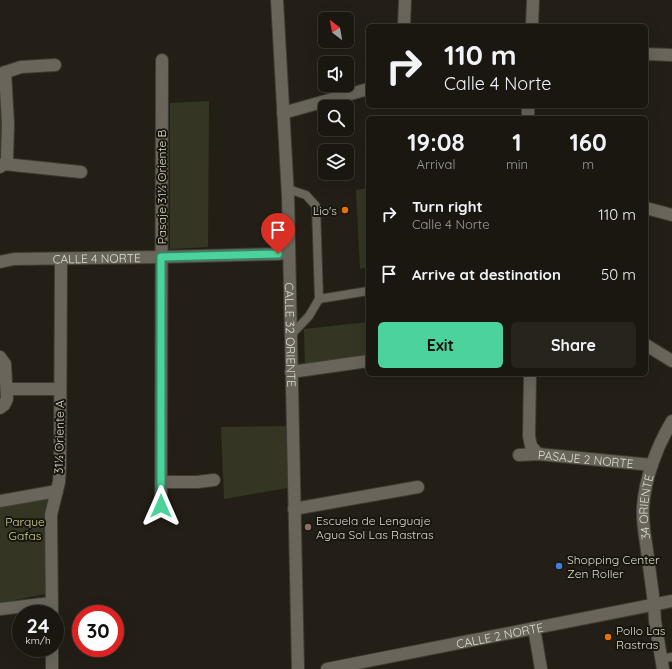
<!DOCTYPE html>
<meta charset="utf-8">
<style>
:root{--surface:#1a1710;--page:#27241e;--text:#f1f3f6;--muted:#9f9f9f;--line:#383630;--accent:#4cd39b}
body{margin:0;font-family:Quicksand,sans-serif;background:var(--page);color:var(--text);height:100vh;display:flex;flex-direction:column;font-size:15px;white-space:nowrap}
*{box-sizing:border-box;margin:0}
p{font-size:13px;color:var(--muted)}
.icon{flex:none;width:22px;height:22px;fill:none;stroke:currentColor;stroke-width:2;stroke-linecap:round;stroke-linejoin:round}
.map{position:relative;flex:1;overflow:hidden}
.side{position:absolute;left:366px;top:116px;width:282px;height:260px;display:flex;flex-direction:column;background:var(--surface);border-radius:6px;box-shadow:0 4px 16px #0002,0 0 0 1px var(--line)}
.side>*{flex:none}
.guide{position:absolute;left:366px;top:24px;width:282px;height:84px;border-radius:6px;box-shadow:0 4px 16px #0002,0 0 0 1px var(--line);background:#1a1710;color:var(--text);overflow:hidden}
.needle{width:26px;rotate:329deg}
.controls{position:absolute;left:318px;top:12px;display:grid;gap:8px}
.controls a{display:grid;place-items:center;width:36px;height:36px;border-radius:6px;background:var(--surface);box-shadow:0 4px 16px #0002,0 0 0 1px var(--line);font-size:20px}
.speed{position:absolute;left:12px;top:605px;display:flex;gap:8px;font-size:20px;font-weight:700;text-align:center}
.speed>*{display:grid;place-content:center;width:52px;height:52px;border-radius:50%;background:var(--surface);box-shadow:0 4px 16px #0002,0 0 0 1px var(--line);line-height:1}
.speed small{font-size:10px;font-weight:400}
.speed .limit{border:6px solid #d22;background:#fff;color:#111}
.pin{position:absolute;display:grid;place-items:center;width:34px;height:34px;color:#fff;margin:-41px -17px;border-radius:50% 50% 50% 0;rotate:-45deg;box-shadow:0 0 4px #0007}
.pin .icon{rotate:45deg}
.me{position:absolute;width:44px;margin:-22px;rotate:0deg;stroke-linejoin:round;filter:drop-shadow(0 0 3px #0008)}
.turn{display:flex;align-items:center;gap:14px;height:84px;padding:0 12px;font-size:18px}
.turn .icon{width:52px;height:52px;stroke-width:2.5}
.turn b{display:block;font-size:28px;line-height:34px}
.eta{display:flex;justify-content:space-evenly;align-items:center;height:68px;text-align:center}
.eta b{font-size:24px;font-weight:800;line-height:28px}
.button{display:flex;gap:8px;margin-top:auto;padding:8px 12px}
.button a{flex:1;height:46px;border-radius:6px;background:var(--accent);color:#111;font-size:16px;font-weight:800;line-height:46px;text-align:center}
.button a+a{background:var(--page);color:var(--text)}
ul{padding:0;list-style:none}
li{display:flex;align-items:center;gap:12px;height:60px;padding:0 12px}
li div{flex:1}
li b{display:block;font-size:15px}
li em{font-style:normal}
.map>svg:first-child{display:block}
</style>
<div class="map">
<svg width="672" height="669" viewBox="0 0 672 669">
<rect width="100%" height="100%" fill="#231f16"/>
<g fill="#343623">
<path d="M0 83 2 88 3 155 0 161Z"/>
<path d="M209 101 208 247 170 249V103Z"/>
<path d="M368 188V267L360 269 356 190Z"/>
<path d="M368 322V358L305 370 304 329Z"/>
<path d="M299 426 300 486 224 499 221 427Z"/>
<path d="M49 493 50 593 0 603V503Z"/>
</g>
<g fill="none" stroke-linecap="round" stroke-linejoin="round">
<g stroke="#3e3b35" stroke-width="10">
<g id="service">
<path d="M288 189 306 195 316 206 319 299 309 316 290 336"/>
<path d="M319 299 368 291"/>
<path d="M661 659 672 657"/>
</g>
</g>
<g stroke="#3e3b35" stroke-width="14">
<g id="minor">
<path d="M404 26 405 0"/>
<path d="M532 26 533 0"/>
<path d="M646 54 672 55"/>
<path d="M0 74 21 67 55 65"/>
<path d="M283 113 368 89"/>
<path d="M528 118V106"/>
<path d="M4 164 7 160 8 123 5 72"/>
<path d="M0 167 4 164 81 172"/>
<path d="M646 208 672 215"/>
<path id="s1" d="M0 262 14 259 161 257 278 254 289 252"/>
<path d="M646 345 672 361"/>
<path d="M0 357 5 364 7 399 4 405 0 408"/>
<path d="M291 372 368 361"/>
<path d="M530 374 529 436 531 446 538 454"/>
<path d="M7 389H60"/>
<path id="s2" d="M519 455 538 454 652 465"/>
<path d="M161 482H197L214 480"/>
<path d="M0 501 57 491"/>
<path d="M161 506 162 60"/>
<path d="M294 509 418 487"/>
<path id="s3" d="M654 604C652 586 649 568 647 550 645 536 642 522 643 507 645 478 657 446 672 421"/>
<path d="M0 609 51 603"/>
<path d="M52 614 51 515 59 482 60 467 61 259"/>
<path d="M534 628 541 669"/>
<path d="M52 648V669"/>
</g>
</g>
<g stroke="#3e3b35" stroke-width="14">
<g id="tertiary">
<path id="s4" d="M277 0 288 196 298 669"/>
<path d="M654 604 655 621 663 669"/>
</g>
</g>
<g stroke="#3e3b35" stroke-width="14">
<g id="secondary">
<path id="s5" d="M327 669 672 601"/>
</g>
</g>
<use href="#service" stroke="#69655a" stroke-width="8"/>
<use href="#minor" stroke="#69655a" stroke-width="12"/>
<use href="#tertiary" stroke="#69655a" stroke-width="12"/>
<use href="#secondary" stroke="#69655a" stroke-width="12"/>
</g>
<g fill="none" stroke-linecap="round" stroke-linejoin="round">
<g stroke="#318965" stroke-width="10">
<path id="route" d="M161 506V257L278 254"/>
</g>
<use href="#route" stroke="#4cd39b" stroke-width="7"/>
</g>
<g fill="#e8710a" stroke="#19160d" stroke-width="1.5">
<circle cx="345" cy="210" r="4"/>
<circle cx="608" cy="637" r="4"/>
</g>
<circle fill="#8d6e63" stroke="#19160d" stroke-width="1.5" cx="308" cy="527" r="4"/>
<circle fill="#3f7fe0" stroke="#19160d" stroke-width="1.5" cx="559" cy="566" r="4"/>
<g text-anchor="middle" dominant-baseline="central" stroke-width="4" stroke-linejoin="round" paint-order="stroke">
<g font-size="12" fill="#dddbd4" stroke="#19160d">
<text transform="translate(161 187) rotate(-90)">Pasaje 31½ Oriente B</text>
<text stroke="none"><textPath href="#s1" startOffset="97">CALLE 4 NORTE</textPath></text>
<text stroke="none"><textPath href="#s4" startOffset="335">CALLE 32 ORIENTE</textPath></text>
<text transform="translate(59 437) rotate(-89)">31½ Oriente A</text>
<text stroke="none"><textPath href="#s2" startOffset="67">PASAJE 2 NORTE</textPath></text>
<text stroke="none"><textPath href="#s3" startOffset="98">34 ORIENTE</textPath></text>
<text stroke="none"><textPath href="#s5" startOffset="176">CALLE 2 NORTE</textPath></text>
</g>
<g font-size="12" fill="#dddbd4" stroke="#19160d" text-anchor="start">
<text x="337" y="210" text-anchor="end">Lio's</text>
<text x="316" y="520">Escuela de Lenguaje<tspan x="316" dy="14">Agua Sol Las Rastras</tspan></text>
<text x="567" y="559">Shopping Center<tspan x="567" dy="14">Zen Roller</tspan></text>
<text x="616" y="630">Pollo Las<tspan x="616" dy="14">Rastras</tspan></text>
</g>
<g font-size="12" fill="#cbd399" stroke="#19160d">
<text x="25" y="521">Parque<tspan x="25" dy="14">Gafas</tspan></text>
</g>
</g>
</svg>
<div class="controls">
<a><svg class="needle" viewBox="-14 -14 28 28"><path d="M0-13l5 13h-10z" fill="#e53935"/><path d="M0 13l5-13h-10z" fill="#9f9f9f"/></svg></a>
<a><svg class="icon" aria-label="sound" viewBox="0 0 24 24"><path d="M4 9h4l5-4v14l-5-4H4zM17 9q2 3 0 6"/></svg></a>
<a><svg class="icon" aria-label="search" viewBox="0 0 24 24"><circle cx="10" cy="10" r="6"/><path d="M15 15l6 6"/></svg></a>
<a><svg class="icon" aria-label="layers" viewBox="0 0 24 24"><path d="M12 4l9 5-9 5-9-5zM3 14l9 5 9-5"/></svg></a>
</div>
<div class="speed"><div>24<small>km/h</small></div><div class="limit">30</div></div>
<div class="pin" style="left:278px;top:254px;background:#d93025"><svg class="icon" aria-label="arrive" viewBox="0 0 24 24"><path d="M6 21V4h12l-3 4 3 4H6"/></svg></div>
<svg class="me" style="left:161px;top:506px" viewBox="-20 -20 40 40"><path d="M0-17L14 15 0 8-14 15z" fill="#4cd39b" stroke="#fff" stroke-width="4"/></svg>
<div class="guide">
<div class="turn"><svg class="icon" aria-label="right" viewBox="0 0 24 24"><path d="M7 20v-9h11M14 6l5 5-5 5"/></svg><div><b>110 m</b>Calle 4 Norte</div></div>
</div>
<section class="side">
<div class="eta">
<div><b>19:08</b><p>Arrival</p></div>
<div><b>1</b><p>min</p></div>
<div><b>160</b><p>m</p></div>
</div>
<ul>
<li><svg class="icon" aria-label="right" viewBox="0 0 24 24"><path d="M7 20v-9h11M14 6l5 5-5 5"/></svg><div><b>Turn right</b><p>Calle 4 Norte</p></div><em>110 m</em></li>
<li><svg class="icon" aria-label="arrive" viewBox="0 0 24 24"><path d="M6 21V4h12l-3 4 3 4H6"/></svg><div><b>Arrive at destination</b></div><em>50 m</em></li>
</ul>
<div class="button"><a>Exit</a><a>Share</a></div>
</section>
</div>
